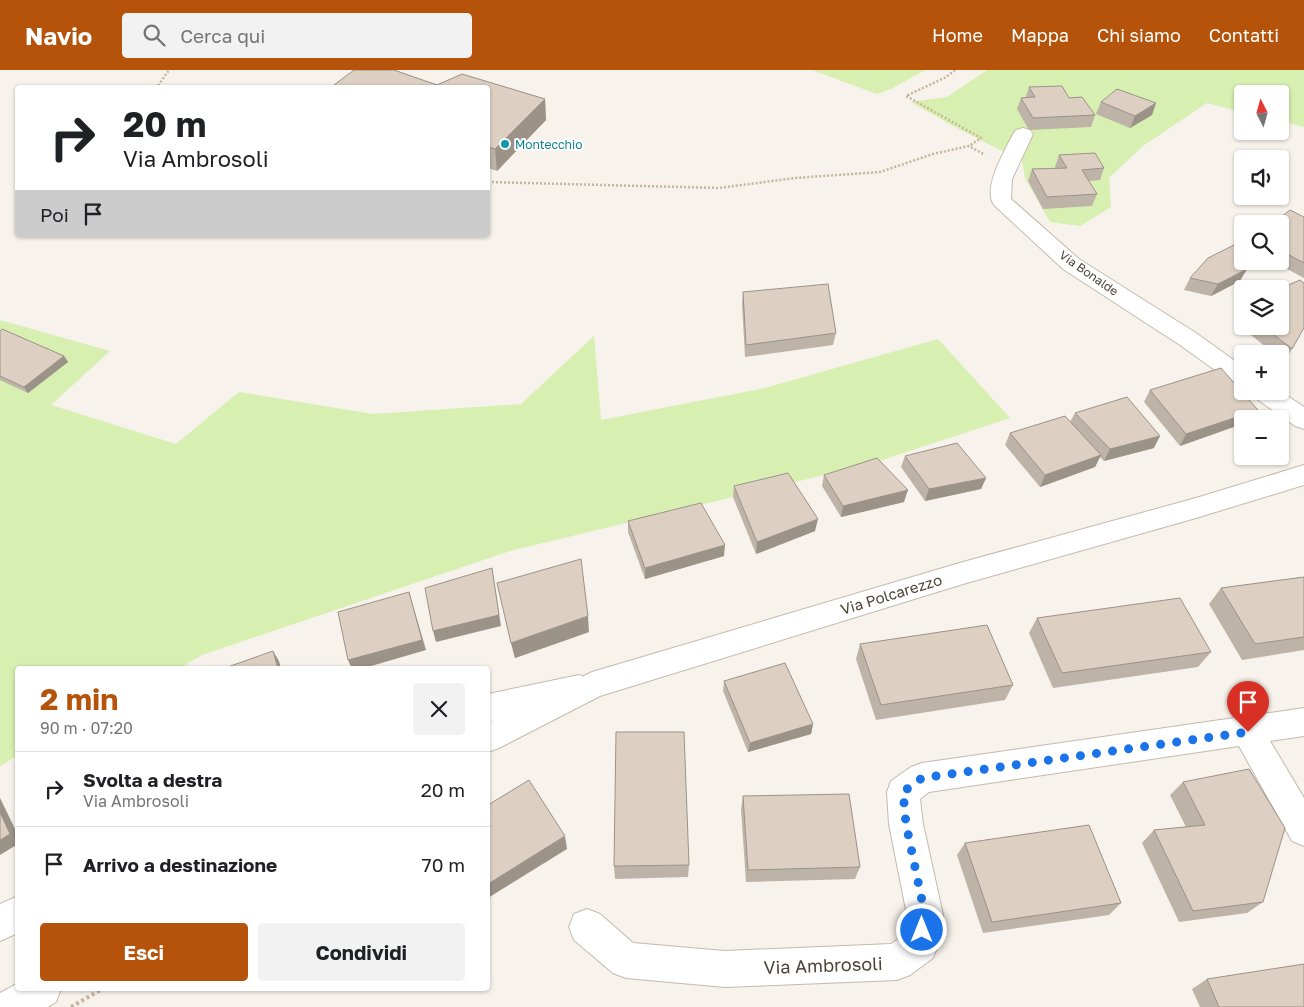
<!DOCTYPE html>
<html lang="it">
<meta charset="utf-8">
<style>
:root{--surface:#fff;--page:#f2f2f2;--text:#202124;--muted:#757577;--line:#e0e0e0;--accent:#b45309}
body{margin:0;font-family:"Golos Text",sans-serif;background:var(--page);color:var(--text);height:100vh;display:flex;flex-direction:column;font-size:19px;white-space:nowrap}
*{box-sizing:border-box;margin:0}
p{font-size:16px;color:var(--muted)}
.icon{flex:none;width:28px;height:28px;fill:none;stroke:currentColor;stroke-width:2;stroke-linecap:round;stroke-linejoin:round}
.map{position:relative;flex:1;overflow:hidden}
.side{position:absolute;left:15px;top:596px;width:475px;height:325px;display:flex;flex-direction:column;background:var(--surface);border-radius:5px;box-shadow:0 1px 4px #0004}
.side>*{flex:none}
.banner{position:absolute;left:15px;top:15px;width:475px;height:152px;border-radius:5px;box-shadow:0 1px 4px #0004;background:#fff;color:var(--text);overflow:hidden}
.needle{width:32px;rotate:354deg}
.buttons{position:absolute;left:1234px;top:15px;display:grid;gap:10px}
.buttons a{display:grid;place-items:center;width:55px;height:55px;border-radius:5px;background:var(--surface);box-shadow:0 1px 4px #0004;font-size:25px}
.pin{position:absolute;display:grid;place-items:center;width:42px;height:42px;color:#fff;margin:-51px -21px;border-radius:50% 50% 50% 0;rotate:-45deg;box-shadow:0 0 5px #0007}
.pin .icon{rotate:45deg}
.me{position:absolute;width:55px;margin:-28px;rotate:0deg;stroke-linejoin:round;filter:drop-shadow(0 0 4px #0008)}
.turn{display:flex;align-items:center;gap:18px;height:105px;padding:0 25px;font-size:22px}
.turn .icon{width:65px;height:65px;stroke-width:2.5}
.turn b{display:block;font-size:35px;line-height:42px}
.then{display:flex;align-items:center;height:48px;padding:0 25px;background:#0003;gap:10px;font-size:19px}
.round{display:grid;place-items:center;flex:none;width:52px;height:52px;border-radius:5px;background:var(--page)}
.overview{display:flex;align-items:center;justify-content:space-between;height:85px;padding:0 25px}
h1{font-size:30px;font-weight:700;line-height:38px;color:var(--accent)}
.cta{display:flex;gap:10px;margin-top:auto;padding:10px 25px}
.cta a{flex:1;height:58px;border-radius:5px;background:var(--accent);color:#fff;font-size:20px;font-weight:700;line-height:58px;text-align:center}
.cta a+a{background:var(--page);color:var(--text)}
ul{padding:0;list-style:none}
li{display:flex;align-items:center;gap:15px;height:75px;padding:0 25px;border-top:1px solid var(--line)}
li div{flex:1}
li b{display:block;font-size:19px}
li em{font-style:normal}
header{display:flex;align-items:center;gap:30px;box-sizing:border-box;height:70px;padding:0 25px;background:var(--accent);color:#fff}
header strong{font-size:24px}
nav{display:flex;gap:28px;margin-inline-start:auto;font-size:18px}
.search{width:350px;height:45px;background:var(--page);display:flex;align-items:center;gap:12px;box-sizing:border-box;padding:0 18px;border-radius:5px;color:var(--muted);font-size:19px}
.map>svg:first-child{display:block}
</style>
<header>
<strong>Navio</strong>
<div class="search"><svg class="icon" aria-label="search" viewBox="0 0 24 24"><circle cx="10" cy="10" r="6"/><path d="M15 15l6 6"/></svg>Cerca qui</div>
<nav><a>Home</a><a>Mappa</a><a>Chi siamo</a><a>Contatti</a></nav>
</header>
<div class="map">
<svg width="1304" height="937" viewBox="0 0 1304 937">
<rect width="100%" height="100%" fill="#f7f2eb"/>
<g fill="#d7efb0">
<path d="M812 0H925L891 19 877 24Z"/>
<path d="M987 0H1304V57L1280 51V24H1242V42L1207 33 1143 76 1109 108 1111 137 1080 156 1050 152 1025 108 1022 91 951 55 911 32 947 27Z"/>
<path d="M0 250 110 281 51 335 176 374 239 322 373 344 521 334 594 266 601 350 765 318 938 269 1010 348 870 394 510 481 202 585 178 599H18L17 686 0 696Z"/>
</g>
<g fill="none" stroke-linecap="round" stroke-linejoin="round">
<g stroke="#c4baac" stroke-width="2">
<g id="minor">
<path d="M1023 58 1030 60 1033 64 1012 109 1011 129 1079 189 1196 263 1242 296V315L1233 313 1180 275 1063 199 994 135C982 118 1005 81 1013 64L1016 60Z"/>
<path d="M1251 321H1280L1304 337V359L1295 356 1254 327Z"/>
<path d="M579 605 590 609 594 618 590 627 488 652V624Z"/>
<path d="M1304 638V666L1270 671 1304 728V776L1292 771 1239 676 929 722 920 729 923 754 943 845 938 875 933 888 910 905 897 910 725 917 626 908 613 903 574 870 569 857 574 844 587 839 600 844 633 873 725 881 891 874 904 865 907 845 889 754 887 722 891 711 911 697 922 693Z"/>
<path d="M18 826V863L0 871V834Z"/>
</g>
</g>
<g stroke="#c4baac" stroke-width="2">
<g id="tertiary">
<path d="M1304 395V415L1196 448 963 514 600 626 499 678 488 682V653L592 602 963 492 1196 428Z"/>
<path d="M18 913V919H61L56 932 48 937H0V923Z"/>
</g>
</g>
<g stroke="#c7b59b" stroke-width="2.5" stroke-dasharray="2 2" stroke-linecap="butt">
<path d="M955 0 946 7 906 26 981 68 969 76"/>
<path d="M159 18 157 17 169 0"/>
<path d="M488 112 719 118 795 108 880 102 933 84 969 76 985 85"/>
</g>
<path stroke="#c7b59b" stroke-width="4" stroke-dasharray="3 3" stroke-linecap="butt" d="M71 937 102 919"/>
<use href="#minor" fill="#fff" fill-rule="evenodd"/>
<use href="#tertiary" fill="#fff" fill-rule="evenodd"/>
</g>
<g fill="#beb3a7">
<path d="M354 0H394L437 15 462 4 545 29 546 50 497 101 488 98V18H330Z"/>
<path d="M1029 17 1069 28 1095 45 1091 57 1029 60 1017 39 1021 28 1026 27Z"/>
<path d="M1101 32 1156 33 1152 45 1130 58 1096 44Z"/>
<path d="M1059 85 1104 98 1100 110 1089 111 1097 124 1092 136 1043 139 1028 111 1032 99H1056L1055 97Z"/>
<path d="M1304 147V208L1272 191H1280V154Z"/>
<path d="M1190 208 1240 211 1211 226 1184 220Z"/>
<path d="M743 222 836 263 833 275 745 287 742 234Z"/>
<path d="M1243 256H1280L1292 279 1284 291 1280 288V284H1275L1242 258Z"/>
<path d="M0 261 64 286 68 292 28 323 0 310Z"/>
<path d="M1150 320 1258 340 1252 349H1242V354L1180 376 1144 332Z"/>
<path d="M1075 343 1154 378 1104 391 1100 387 1095 397 1040 417 1005 375 1010 363 1070 352Z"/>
<path d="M905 386 986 408 981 419 925 431 901 397Z"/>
<path d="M824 405 904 432 841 447 822 416Z"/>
<path d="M734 416 815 461 756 484 733 427Z"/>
<path d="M628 451 724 486 645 509 628 462Z"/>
<path d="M1304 507V580L1242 590 1209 534 1221 518Z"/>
<path d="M497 513 589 562 515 588Z"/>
<path d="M1037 548 1211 582 1198 597 1053 618 1029 563Z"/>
<path d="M860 574 1013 615 1005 630 876 650 856 589Z"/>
<path d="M724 611 813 654 811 664 748 682 723 621Z"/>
<path d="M1183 712 1263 832 1247 843 1179 852 1142 773 1154 760 1186 757 1170 725Z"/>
<path d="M743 726 860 797 855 809 746 812 741 739Z"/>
<path d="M965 773 1121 833 1109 845 983 863 957 785Z"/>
<path d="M689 795 688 807 615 809 614 796Z"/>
<path d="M1207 909 1304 937H1200L1192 919Z"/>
</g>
<g fill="#9b9288">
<path d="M545 29 546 50 497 101 495 79Z"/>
<path d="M1156 33 1152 45 1130 58 1135 46Z"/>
<path d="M1247 199 1240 211 1211 226 1218 214Z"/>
<path d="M64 286 68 292 28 323 24 317Z"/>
<path d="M1258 340 1252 349H1242V354L1180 376 1186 364Z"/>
<path d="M1160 366 1154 378 1104 391 1110 379Z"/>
<path d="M1101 385 1095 397 1040 417 1045 405Z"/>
<path d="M986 408 981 419 925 431 929 419Z"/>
<path d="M908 420 904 432 841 447 843 436Z"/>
<path d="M818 449 815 461 756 484 757 472Z"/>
<path d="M725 475 724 486 645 509V498Z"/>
<path d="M492 498 501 556 436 572 433 561Z"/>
<path d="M409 522 426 580 361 599H352L348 590Z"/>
<path d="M588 546 589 562 515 588 511 573Z"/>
<path d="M273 581 279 591 281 599H278Z"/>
<path d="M813 654 811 664 748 682 750 673Z"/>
<path d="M0 728 18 765V774L0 785Z"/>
<path d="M565 766 567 779 488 828V814Z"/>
</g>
<g fill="#ddd0c2" stroke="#9b9288">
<path d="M354 0H394L437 15 462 4 545 29 495 79 488 77V18H330Z"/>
<path d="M1062 16 1069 28 1082 27 1095 45 1033 48 1021 28 1035 27 1029 17Z"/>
<path d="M1117 19 1156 33 1135 46 1101 32Z"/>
<path d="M1095 83 1104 98 1082 100 1097 124 1047 127 1032 99 1067 98 1059 85Z"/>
<path d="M1290 140 1304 147V193L1280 180V154H1272Z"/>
<path d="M1234 175 1247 199 1218 214 1190 208 1208 188Z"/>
<path d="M1300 210 1304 213V258L1292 279 1263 256H1280V219H1279Z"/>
<path d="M828 214 836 263 746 275 743 222Z"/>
<path d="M2 259 64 286 24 317 0 306V261Z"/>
<path d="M1221 298 1258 340 1186 364 1150 320Z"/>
<path d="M1127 327 1160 366 1110 379 1075 343Z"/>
<path d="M1065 346 1101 385 1045 405 1010 363Z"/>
<path d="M957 373 986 408 929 419 905 386Z"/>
<path d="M877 388 908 420 843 436 824 405Z"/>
<path d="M788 403 818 449 757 472 734 416Z"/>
<path d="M701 433 725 475 645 498 628 451Z"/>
<path d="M581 489 588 546 511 573 497 513Z"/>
<path d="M492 498 499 545 433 561 425 518Z"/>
<path d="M1304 507V567L1255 574 1221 518Z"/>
<path d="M409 522 422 570 348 590 338 542Z"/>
<path d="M1180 528 1211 582 1062 603 1037 548Z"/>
<path d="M987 555 1013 615 881 635 860 574Z"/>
<path d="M273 581 278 599H222Z"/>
<path d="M785 593 813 654 750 673 724 611Z"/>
<path d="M616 662H684L689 795 614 796Z"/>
<path d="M1249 699 1285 758 1263 832 1193 841 1154 760 1205 755 1183 712Z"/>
<path d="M529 710 565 766 488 814V735Z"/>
<path d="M849 724 860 797 748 800 743 726Z"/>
<path d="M0 742 10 764 0 770Z"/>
<path d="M1089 755 1121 833 992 852 965 773Z"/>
<path d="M1304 894V937H1219L1207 909Z"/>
</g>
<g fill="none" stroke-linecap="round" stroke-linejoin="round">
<path stroke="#1a73e8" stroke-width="9" stroke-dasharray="0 16.2" d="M922 860 925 845 906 754 903 722 922 708 1248 662"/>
</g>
<circle fill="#0f9aa8" stroke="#fff" stroke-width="2" cx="505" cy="74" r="5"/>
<g text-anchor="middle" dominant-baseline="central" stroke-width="4" stroke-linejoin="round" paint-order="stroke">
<g font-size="12" fill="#0d838f" stroke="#fff" text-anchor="start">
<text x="515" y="74">Montecchio</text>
</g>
<g font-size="12" fill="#4d4337" stroke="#fff">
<text transform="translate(1089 203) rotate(35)">Via Bonalde</text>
</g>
<g font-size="15" fill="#4d4337" stroke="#fff">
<text transform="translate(891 524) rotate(-17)">Via Polcarezzo</text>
</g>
<g font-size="18" fill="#4d4337" stroke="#fff">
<text transform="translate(823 895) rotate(-2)">Via Ambrosoli</text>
</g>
</g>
</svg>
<div class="buttons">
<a><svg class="needle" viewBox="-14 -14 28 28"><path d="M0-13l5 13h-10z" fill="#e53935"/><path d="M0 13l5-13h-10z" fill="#757577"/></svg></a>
<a><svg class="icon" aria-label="sound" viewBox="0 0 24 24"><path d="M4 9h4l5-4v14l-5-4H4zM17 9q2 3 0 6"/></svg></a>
<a><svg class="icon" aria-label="search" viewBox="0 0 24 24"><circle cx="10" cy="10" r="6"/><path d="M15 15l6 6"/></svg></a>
<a><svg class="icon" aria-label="layers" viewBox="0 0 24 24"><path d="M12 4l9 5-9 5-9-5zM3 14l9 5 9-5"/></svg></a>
<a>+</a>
<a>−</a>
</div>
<div class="pin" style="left:1248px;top:662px;background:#d93025"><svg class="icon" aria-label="arrive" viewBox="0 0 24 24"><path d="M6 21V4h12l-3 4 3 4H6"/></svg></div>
<svg class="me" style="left:922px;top:860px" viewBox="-20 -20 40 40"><circle r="17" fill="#1a73e8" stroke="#fff" stroke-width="3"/><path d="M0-11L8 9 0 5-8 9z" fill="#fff"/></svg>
<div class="banner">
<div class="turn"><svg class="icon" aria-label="right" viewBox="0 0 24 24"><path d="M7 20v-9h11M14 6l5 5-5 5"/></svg><div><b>20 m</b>Via Ambrosoli</div></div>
<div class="then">Poi<svg class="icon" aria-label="arrive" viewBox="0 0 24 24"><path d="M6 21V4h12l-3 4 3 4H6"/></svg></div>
</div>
<section class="side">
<div class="overview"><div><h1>2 min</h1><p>90 m · 07:20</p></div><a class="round"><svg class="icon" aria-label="close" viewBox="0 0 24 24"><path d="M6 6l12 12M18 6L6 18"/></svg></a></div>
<ul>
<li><svg class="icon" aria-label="right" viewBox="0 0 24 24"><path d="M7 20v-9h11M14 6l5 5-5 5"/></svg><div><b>Svolta a destra</b><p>Via Ambrosoli</p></div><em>20 m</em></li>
<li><svg class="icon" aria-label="arrive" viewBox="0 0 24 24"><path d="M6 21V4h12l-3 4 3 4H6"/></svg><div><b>Arrivo a destinazione</b></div><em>70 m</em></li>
</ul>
<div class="cta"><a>Esci</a><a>Condividi</a></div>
</section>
</div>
